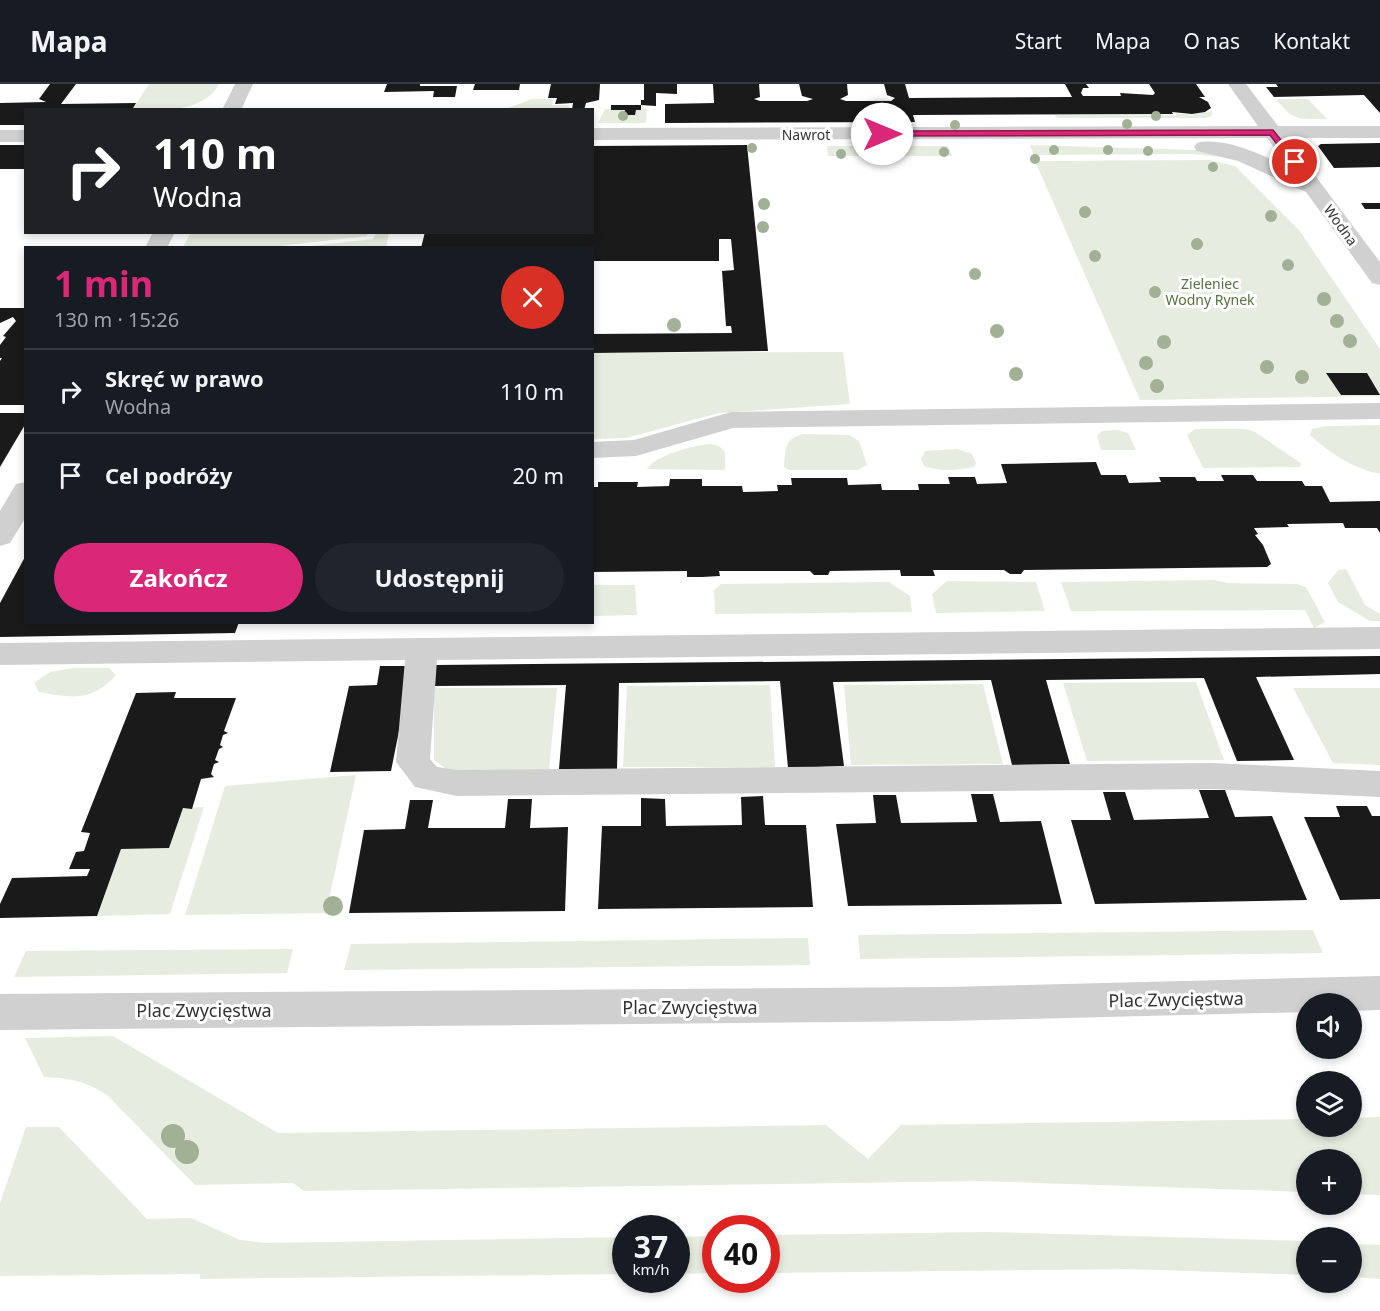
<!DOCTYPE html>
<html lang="pl">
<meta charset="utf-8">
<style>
:root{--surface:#171b24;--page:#20242c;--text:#f1f3f6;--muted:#9ea1a6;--line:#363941;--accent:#db2777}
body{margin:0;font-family:"Noto Sans",sans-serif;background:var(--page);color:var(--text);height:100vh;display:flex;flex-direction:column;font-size:22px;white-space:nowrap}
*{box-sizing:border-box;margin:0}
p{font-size:20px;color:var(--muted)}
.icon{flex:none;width:33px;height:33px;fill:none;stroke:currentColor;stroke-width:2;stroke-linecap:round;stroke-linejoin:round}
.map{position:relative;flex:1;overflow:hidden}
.sheet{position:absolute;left:24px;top:162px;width:570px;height:378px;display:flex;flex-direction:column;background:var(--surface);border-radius:0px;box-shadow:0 3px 9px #0003}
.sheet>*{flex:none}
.guide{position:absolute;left:24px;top:24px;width:570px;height:126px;border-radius:0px;box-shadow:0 3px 9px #0003;background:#202124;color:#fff;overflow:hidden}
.buttons{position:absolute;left:1296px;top:909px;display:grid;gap:12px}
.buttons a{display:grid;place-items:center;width:66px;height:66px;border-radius:50%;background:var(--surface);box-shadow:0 3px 9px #0003;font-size:30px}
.speed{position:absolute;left:612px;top:1131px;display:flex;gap:12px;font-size:30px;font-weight:700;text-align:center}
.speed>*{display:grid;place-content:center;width:78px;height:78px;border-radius:50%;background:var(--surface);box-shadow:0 3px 9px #0003;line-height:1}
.speed small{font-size:15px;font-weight:400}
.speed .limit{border:9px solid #d22;background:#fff;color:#111}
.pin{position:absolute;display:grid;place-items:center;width:51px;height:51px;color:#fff;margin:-26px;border:3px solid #fff;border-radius:50%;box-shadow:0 2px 6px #0007}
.me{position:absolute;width:66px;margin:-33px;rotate:90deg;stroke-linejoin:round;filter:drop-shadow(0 0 4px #0008)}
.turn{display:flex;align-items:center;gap:21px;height:126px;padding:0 30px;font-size:27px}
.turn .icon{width:78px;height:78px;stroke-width:2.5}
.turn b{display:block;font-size:42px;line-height:51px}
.round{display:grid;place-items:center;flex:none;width:63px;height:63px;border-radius:32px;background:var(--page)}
.summary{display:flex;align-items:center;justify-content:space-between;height:102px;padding:0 30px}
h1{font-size:36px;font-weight:700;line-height:45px;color:var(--accent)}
.action{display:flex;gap:12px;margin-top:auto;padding:12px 30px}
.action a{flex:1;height:69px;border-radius:36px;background:var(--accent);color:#fff;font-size:24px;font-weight:700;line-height:69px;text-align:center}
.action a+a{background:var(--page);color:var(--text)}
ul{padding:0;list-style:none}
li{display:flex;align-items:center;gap:18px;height:84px;padding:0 30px;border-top:2px solid var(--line)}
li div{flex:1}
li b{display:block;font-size:22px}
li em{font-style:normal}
header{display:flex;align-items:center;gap:36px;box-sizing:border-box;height:84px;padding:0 30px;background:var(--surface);border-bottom:2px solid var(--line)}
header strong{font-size:28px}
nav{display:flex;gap:33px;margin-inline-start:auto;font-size:21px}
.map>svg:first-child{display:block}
</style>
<header>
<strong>Mapa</strong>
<nav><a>Start</a><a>Mapa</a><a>O nas</a><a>Kontakt</a></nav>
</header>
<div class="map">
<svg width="1380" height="1227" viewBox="0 0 1380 1227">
<rect width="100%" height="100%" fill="#fff"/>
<g fill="#e6ecdf">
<path d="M149 0H219C203 30 160 25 132 26Z"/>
<path d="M532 15H553L552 21H569V25H506Z"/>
<path d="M1276 15H1308L1327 35C1299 35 1294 38 1276 15Z"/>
<path d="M605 25H647L646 39H598Z"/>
<path d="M1212 27V32L1206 34H1058L1054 31H1176V29L1191 31Z"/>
<path d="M1030 61 1197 66 1222 73 1192 70 1034 71Z"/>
<path d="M827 62H948L952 72H828Z"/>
<path d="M1210 76 1235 82 1299 146 1380 265V312L1140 316 1035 77Z"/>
<path d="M191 148H368V149L367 152 271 163H183Z"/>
<path d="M376 149H389L386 163H302L373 155Z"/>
<path d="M843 268 850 320 719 329 626 354 593 355 592 269Z"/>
<path d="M1380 341V390C1352 384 1331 370 1310 351L1312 345 1327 342Z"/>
<path d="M1195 345H1246L1255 348 1302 380 1299 383 1203 384 1187 351Z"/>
<path d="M1117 346 1128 349 1136 366H1101L1097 352 1102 347Z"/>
<path d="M803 350 849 351 859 357 867 381 858 386H789L784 383C786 364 783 356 803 350Z"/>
<path d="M711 360 719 362 725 368V386L647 385C656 371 694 361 711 360Z"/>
<path d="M957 365 972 370 976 379 974 383C960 386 938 388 924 382L921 375 925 367Z"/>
<path d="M1346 485 1365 521 1380 530V537H1370L1338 518 1328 499 1338 486Z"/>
<path d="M1215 496 1227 499 1296 500 1306 503 1325 538 1314 544 1305 526 1071 527 1061 498Z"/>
<path d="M947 497 1036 498 1045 527 936 529 932 510Z"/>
<path d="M889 498 910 512 912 528 715 530 714 506 721 500Z"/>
<path d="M593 501H635L637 531 593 532Z"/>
<path d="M74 584H109L116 591C91 618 73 614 39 608L34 599 50 588Z"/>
<path d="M1196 598 1224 676 1087 677 1063 599Z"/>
<path d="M983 600 1003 680 851 681 844 601Z"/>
<path d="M770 601 775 683H623L627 602Z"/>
<path d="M434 604H557L549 685 451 688 434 676Z"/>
<path d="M1293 604H1380V681L1333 679Z"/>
<path d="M356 691 326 829 185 831 225 702Z"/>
<path d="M204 723 170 830 97 832 121 765 169 764 183 724Z"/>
<path d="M1313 846 1323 869 860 875 858 851Z"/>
<path d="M808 854 810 881 344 886 351 860Z"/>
<path d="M293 865 287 889 14 893 26 867Z"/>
<path d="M113 952 278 1049 826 1041 868 1075 901 1041 1306 1035V1042H1352V1034L1380 1033V1111L1352 1110V1076H1306V1108L980 1097 304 1107 293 1099 195 1101 108 1012C87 997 69 994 44 993L25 954Z"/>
<path d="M26 1043H59L147 1135 191 1134 240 1156 266 1159 625 1153V1190L200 1195V1190L0 1192V1119Z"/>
<path d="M988 1148 1306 1157V1191L1127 1185 767 1189V1151Z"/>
<path d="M715 1152V1189L677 1190V1153Z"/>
<path d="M1352 1160 1380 1161V1195L1352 1193Z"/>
</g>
<g fill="#1a1a1a">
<path d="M50 0H76L61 20 136 19 132 26H26V41H0V19L46 18 39 15Z"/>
<path d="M387 0H420V2H457L455 13H433L434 7 384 8Z"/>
<path d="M475 0H520L519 6H473Z"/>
<path d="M551 0H600L599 16 586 19 584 26H572L573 19 555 20 557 14H548Z"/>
<path d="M644 0H677V10L656 9V22L641 21V16H644Z"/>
<path d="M713 0H759L760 13 754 15 760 17H807L813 15 802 12 799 0H847L848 11 840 15 846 17H891L895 14 887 11 884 0H905L909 14 1072 13 1065 0H1086L1089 4H1083L1081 9 1083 12H1121L1120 9 1153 11 1155 9 1149 0H1196L1205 13H1199L1208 18 1211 24 1205 28 1192 30 1172 28 1173 30 913 31 915 38 665 39V20L714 19Z"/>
<path d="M1276 0H1380V29L1364 11 1274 13 1266 3H1278Z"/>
<path d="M611 21H641V26H636L635 31H624L625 26H611Z"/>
<path d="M1380 59V83L1334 84 1318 62 1321 60Z"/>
<rect x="0" y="61" width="26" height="24"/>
<path d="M747 61 768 267 592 269V250L732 249 731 242H726L722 187 734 186 731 155H719V177H592V164H421L425 148H592V62Z"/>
<path d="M1361 119H1380V125H1365Z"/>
<path d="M0 224H26V321H0V277L2 274H0V261L6 253 3 252 16 237 13 233 0 239Z"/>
<path d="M1326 289H1367L1380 311H1341Z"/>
<path d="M0 329H26V339L0 383Z"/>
<path d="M1096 378 1101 391H1126L1129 399 1161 398 1159 393H1195L1197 397H1224L1221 391H1253L1257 397H1302L1305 402H1322L1330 418 1380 417V449L1377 444H1345L1343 439 1287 440 1289 443 1254 444 1258 450 1255 451 1263 461 1271 480 1267 483 1024 486 1021 490H1010L1004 486H933L935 492H901L900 486 830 487 828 491H814L810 487H719L720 492 702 493H687V487L592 488V403H598V398H638L637 403 669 402 670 395H702V402H742L743 408 778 407 777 401H792L791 394H847L848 401 881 400 882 406H919L918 400H950L948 393H975L977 400 1007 399 1001 380Z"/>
<path d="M26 471V538H239L235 549 0 553V519Z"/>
<path d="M1380 572V590L1256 593 1294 676 1237 677 1204 594 1046 596 1070 680 1012 681 991 596 833 598 844 682 788 684 780 597 619 599 617 685H559L566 601 432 602 436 581Z"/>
<path d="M380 582H412L391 687 330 688 349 602 377 601Z"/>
<path d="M176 608 174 614H236L224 647 228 649 223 651 220 661 223 663 219 665 215 676 219 678 214 680 211 690 214 693 201 695 192 725 183 724 169 764 121 765 97 832 0 834V820L12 794 87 792 90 785H69L76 768 84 767 90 749 81 748 136 609Z"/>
<path d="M1199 706H1225L1235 733 1272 732 1307 816 1095 820 1071 736H1111L1103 708H1125L1134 736 1209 734Z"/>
<path d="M971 710H993L1000 738 1041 737 1062 820 848 822 836 740 876 739 873 711H896L901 739 977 738Z"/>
<path d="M763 712 765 741H806L813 823 598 825 602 742H641V714L665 715 666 742 742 741 741 713Z"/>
<path d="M508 715H532L530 744 568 743 565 827 349 829 364 746 405 745 410 716H433L428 744H505Z"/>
<path d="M1336 722H1367L1372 732H1380V815L1340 816 1304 733H1340Z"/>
</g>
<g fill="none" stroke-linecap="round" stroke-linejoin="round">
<g fill="#d0d0d0" fill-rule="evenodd">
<path d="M235 0H253L241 26H222Z"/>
<path d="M1228 0H1246L1278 42H1380V54H1287L1380 178V201L1372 199 1306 108 1238 77 1197 67 1194 63 1197 59C1223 52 1266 72 1289 84L1267 54 592 56V44L1258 42Z"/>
<rect x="0" y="46" width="26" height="12"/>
<path d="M153 148H175L167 164H145Z"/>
<path d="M1380 319V335L733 344 636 372 592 374V358L634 356 731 328Z"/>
<path d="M26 398V433L10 459 0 462V427L16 400Z"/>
<path d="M1380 543V565L437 576 430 675 437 683 457 686 1212 679 1380 687V713L1212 705 457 712 415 703 396 678 405 576 0 581V559Z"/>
<path d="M1380 892V926L1352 927V920H1306V928L948 937 0 946V910L948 903Z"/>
</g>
</g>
<g fill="#a2b095">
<circle cx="623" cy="32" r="5"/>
<circle cx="1156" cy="32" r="5"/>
<circle cx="1127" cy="40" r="5"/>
<circle cx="955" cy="41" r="5"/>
<circle cx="752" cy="64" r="5"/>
<circle cx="1054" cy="66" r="5"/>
<circle cx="1108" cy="66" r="5"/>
<circle cx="1148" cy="67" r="5"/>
<circle cx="944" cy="68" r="5"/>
<circle cx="870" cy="69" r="5"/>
<circle cx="841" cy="70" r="5"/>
<circle cx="1035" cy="75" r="5"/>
<circle cx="1213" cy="83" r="5"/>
<circle cx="764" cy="120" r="6"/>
<circle cx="1085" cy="128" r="6"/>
<circle cx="1271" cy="132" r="6"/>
<circle cx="763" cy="143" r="6"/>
<circle cx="1197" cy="160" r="6"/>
<circle cx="1095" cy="172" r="6"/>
<circle cx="1288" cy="181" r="6"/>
<circle cx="975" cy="190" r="6"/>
<circle cx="1155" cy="208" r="6"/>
<circle cx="1324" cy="215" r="7"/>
<circle cx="1337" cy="237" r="7"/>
<circle cx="674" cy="241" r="7"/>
<circle cx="997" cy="247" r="7"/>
<circle cx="1350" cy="257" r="7"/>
<circle cx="1164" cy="258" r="7"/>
<circle cx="1146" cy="279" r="7"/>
<circle cx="1267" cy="283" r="7"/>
<circle cx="1016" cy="290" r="7"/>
<circle cx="1302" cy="293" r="7"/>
<circle cx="1157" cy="302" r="7"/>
<circle cx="333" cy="822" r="10"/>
<circle cx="173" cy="1052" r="12"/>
<circle cx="187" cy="1068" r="12"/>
</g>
<path fill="#db2777" stroke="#8e194d" stroke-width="1.5" d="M1273 46 1298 77V80H1292L1270 51 882 52 877 50 882 47Z"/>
<g text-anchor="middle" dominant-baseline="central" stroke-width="6" stroke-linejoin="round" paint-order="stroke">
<g font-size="14" fill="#333" stroke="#fff">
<text x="806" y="50">Nawrot</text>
<text transform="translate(1341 141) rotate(54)">Wodna</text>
</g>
<g font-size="14" fill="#56703f" stroke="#fff">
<text x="1210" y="199">Zieleniec<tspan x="1210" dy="16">Wodny Rynek</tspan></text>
</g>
<g font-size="18" fill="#333" stroke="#fff">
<text transform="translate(1176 915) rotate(-1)">Plac Zwycięstwa</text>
<text x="690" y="923">Plac Zwycięstwa</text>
<text x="204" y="926">Plac Zwycięstwa</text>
</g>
</g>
</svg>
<div class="buttons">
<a><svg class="icon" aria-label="sound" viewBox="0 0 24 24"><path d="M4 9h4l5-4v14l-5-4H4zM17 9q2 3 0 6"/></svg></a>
<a><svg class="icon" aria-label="layers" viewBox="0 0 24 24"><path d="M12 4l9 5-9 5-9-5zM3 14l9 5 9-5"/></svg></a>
<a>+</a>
<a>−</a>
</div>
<div class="speed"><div>37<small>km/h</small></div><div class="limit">40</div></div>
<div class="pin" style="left:1295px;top:78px;background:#d93025"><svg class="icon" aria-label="arrive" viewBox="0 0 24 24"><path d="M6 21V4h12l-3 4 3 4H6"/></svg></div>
<svg class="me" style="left:882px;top:50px" viewBox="-20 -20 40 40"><circle r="19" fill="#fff"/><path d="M0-13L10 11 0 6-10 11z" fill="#db2777"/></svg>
<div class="guide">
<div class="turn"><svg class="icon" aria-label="right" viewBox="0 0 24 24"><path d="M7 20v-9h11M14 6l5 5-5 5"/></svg><div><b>110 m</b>Wodna</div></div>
</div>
<section class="sheet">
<div class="summary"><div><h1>1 min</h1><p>130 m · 15:26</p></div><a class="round" style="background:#d93025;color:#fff"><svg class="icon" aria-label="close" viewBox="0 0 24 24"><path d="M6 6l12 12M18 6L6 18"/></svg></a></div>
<ul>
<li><svg class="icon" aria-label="right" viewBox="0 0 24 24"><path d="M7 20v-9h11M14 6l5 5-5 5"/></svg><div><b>Skręć w prawo</b><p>Wodna</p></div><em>110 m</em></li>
<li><svg class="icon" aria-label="arrive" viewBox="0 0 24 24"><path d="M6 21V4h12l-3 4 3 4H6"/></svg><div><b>Cel podróży</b></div><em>20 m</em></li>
</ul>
<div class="action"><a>Zakończ</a><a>Udostępnij</a></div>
</section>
</div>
